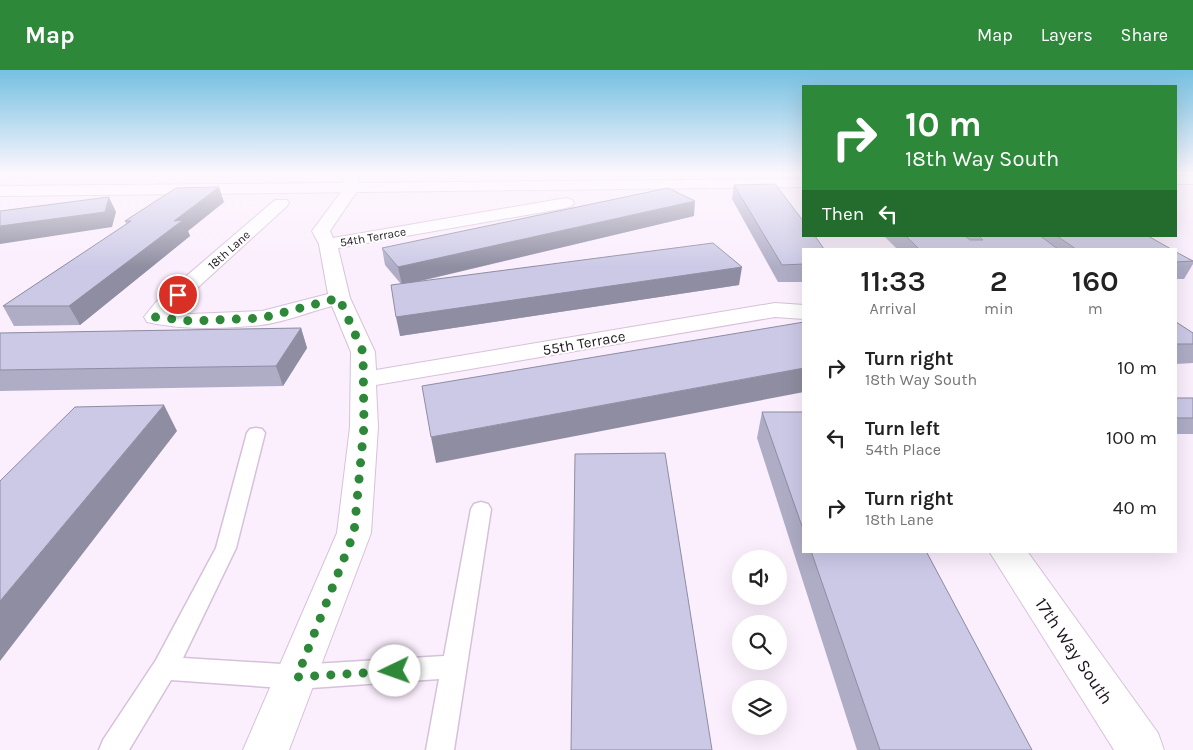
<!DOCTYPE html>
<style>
:root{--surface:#fff;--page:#f6f6f6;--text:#222;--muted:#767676;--accent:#2e8839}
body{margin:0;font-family:Karla,sans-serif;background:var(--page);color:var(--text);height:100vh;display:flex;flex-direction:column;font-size:19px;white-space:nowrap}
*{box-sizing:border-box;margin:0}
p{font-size:16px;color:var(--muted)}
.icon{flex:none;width:28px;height:28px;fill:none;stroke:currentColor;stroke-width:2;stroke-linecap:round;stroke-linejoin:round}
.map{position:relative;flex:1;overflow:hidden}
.drawer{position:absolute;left:802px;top:178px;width:375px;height:305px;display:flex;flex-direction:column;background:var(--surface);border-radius:0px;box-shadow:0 5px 20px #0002}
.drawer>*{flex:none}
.banner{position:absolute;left:802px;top:15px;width:375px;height:152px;border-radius:0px;box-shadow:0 5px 20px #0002;background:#2e8839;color:#fff;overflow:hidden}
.tools{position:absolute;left:732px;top:480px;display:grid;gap:10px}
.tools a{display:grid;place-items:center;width:55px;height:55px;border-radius:50%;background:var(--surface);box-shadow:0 5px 20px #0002;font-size:25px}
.pin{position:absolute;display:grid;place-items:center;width:42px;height:42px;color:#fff;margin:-21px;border:2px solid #fff;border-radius:50%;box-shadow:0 1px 5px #0007}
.me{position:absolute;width:55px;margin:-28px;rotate:267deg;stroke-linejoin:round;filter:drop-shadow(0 0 4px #0008)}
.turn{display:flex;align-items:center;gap:18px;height:105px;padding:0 20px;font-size:22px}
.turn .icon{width:65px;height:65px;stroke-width:2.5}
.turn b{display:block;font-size:35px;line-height:42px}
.then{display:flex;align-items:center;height:48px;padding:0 20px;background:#0003;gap:10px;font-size:19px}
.eta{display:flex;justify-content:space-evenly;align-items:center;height:85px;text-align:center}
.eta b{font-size:30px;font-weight:600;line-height:35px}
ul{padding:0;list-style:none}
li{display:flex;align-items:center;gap:15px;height:70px;padding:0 20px}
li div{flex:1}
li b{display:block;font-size:19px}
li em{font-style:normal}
header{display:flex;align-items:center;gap:30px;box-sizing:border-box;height:70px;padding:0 25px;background:var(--accent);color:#fff}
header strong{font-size:24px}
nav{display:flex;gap:28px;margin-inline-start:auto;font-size:18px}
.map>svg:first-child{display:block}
</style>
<header>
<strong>Map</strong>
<nav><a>Map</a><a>Layers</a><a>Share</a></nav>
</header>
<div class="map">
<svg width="1193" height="680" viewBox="0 0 1193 680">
<rect width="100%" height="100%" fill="#fbeefd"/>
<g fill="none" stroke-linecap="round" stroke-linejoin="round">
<g stroke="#d6c1da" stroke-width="3">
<path id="lane" d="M256 358 262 359 265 363 236 478 183 588 297 595 444 586 471 439 474 434 481 432 488 434 491 439 454 680H426L439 609 297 619 171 610 129 680H99L103 670 156 590 216 478 247 363 250 359Z"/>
</g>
<g stroke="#d6c1da" stroke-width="2">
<g id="street">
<path d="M14 103H29C25 108 21 108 15 107Z"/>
<path d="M342 103H356L359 118 330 161 333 168 566 128 572 130 574 133 572 136 566 138 338 178 350 228 375 282 376 300 775 233 804 235V249L775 247 376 315 378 357 371 463 289 680H243L337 463 350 357 351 282 332 236C309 242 285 252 261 255 228 259 180 260 147 252L144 247 156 232 275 130H287L289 133 287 136 171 242 191 244 262 241 328 224 319 174 312 161 344 118Z"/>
<path d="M989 481H1027L1158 663 1164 680H1114Z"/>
</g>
</g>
<g stroke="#d6c1da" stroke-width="2">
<g id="secondary">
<rect x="1176" y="106" width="17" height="8"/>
<path d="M804 109V117L0 126V116Z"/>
</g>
</g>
<use href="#lane" fill="#fff" fill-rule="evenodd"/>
<use href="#street" fill="#fff" fill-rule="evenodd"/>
<use href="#secondary" fill="#fff" fill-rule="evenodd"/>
</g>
<g fill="#afadc6">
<path d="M734 115 804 179V212H778L732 129Z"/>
<path d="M224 132 188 161 190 166 80 255 14 256 3 236 126 154 125 151Z"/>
<path d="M694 146 413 213 739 215 400 266 401 214 385 195 382 178Z"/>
<path d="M884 166H1148L1171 179H897Z"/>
<path d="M1176 182 1193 191V194L1184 209H1176Z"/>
<path d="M1176 252 1193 263V293L1176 294Z"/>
<path d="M301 258 307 278 283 316 0 321V263Z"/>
<rect x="1176" y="328" width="17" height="36"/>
<path d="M762 342H804V481H926L1032 680H857L757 368Z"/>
</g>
<g fill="#8e8da1">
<path d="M219 117 224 132 188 161 190 166 80 255 69 236 174 151Z"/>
<path d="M109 127 116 142 112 157 0 174V156Z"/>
<path d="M695 131 694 146 402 215 398 197Z"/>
<path d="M742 197 739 215 400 266 396 247Z"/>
<path d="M301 258 307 278 283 316 276 296Z"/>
<path d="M804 298V322L436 393 431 367Z"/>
<path d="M164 335 177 361 0 591V531Z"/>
</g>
<g fill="#cbc9e6" stroke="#8e8da1">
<path d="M775 114 804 152V166H815L824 179H804V194L782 195 734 115Z"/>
<path d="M219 117 174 151 183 150 69 236H3L131 151H125L176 118Z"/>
<path d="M668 118 695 131 398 197 382 178Z"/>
<path d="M109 127 105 142 0 156V141Z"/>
<path d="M906 166H965L970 170H983L979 166H1040L1058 179H919Z"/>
<path d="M1057 166H1148L1171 179H1076Z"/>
<path d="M713 173 742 197 396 247 391 215Z"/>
<path d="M1176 182 1193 191 1176 192Z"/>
<path d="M804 252V298L431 367 422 316Z"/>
<path d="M1176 252 1193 263V274H1176Z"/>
<path d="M301 258 276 296 0 300V263Z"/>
<path d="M1176 328H1193V348H1178L1176 347Z"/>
<path d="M164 335 0 531V411L75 337Z"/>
<path d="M762 342H804V462Z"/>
<path d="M665 383 712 680H571L575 384Z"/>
<path d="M811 481H926L1032 680H880Z"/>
</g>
<linearGradient id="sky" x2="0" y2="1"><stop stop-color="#75c0e1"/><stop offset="0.52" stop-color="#fdf7fe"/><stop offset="1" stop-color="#fdf7fe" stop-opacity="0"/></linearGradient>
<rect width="1193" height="198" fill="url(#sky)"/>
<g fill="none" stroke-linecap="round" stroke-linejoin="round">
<path stroke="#2e8839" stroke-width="9" stroke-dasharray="0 16.2" d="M178 225 155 247 191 251 262 248 339 228 363 282 364 356 354 463 297 607 395 601"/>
</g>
<g text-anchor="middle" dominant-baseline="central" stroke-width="4" stroke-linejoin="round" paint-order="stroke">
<g font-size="12" fill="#201821" stroke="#fff">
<text transform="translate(373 167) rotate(-10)">54th Terrace</text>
<text transform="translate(229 180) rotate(-42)">18th Lane</text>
</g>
<g font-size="15" fill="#201821" stroke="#fff">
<text transform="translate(584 273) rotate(-10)">55th Terrace</text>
</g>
<g font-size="18" fill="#201821" stroke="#fff">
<text transform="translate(1074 581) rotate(56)">17th Way South</text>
</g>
</g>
</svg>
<div class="tools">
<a><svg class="icon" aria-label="sound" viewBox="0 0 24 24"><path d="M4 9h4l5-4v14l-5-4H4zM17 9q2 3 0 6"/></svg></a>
<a><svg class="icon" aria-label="search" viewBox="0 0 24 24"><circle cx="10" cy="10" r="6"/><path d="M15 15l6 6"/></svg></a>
<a><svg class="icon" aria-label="layers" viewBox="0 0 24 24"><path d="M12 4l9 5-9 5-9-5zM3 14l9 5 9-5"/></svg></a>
</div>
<div class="pin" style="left:178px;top:225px;background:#d93025"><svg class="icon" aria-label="arrive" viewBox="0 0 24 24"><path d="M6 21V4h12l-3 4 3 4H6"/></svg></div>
<svg class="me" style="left:395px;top:601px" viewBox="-20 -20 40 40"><circle r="19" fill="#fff"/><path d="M0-13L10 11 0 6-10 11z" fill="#2e8839"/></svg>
<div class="banner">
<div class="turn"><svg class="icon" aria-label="right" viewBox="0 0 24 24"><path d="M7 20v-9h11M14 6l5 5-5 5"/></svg><div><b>10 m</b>18th Way South</div></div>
<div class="then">Then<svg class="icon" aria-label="left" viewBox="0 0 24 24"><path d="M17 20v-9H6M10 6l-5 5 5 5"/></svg></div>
</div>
<section class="drawer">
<div class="eta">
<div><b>11:33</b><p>Arrival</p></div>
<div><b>2</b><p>min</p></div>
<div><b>160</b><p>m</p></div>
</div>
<ul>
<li><svg class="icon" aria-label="right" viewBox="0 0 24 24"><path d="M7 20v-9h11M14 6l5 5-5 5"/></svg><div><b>Turn right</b><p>18th Way South</p></div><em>10 m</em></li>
<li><svg class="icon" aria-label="left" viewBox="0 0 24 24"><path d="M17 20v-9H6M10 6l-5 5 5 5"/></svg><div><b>Turn left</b><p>54th Place</p></div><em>100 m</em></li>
<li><svg class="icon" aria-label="right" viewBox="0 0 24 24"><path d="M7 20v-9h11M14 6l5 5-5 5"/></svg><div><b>Turn right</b><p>18th Lane</p></div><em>40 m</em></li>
</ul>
</section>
</div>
